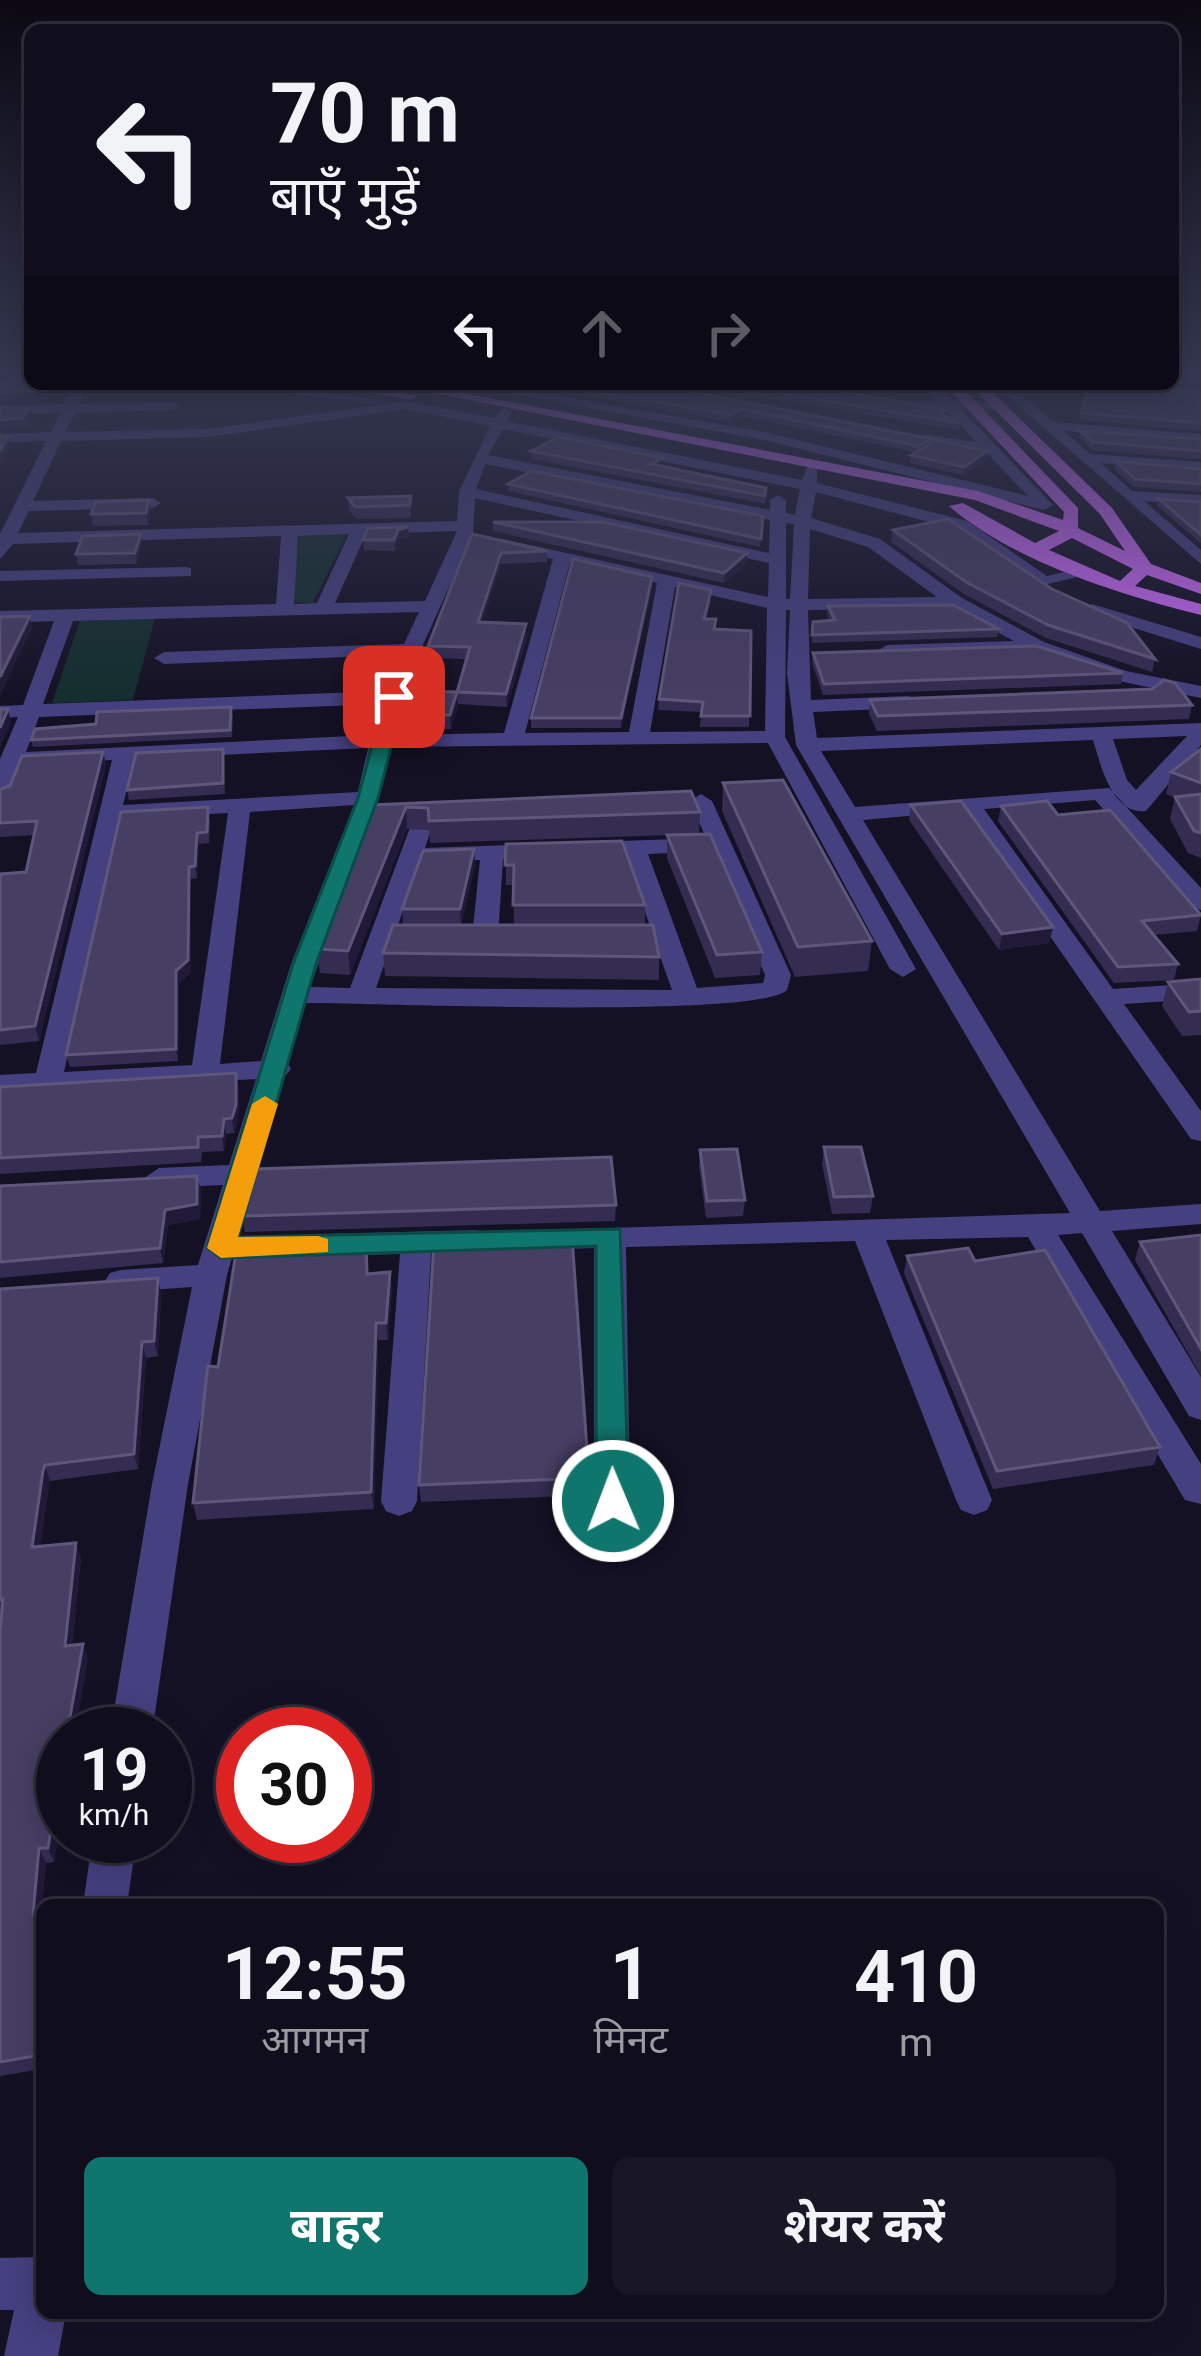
<!DOCTYPE html>
<html lang="hi">
<meta charset="utf-8">
<style>
:root{--surface:#100d1c;--page:#191625;--text:#f1f3f6;--muted:#9c9ca3;--line:#302d3b;--accent:#0f766e}
body{margin:0;font-family:Roboto,"Noto Sans Devanagari",sans-serif;background:var(--page);color:var(--text);height:100vh;display:flex;flex-direction:column;font-size:45px;white-space:nowrap}
*{box-sizing:border-box;margin:0}
p{font-size:39px;color:var(--muted)}
.icon{flex:none;width:66px;height:66px;fill:none;stroke:currentColor;stroke-width:2;stroke-linecap:round;stroke-linejoin:round}
.map{position:relative;flex:1;overflow:hidden}
.side{position:absolute;left:36px;top:1899px;width:1128px;height:420px;display:flex;flex-direction:column;background:var(--surface);border-radius:18px;box-shadow:0 6px 30px #0003,0 0 0 3px var(--line)}
.side>*{flex:none}
.guide{position:absolute;left:24px;top:24px;width:1155px;height:366px;border-radius:18px;box-shadow:0 6px 30px #0003,0 0 0 3px var(--line);background:#100d1c;color:var(--text);overflow:hidden}
.speed{position:absolute;left:36px;top:1707px;display:flex;gap:24px;font-size:60px;font-weight:700;text-align:center}
.speed>*{display:grid;place-content:center;width:156px;height:156px;border-radius:50%;background:var(--surface);box-shadow:0 6px 30px #0003,0 0 0 3px var(--line);line-height:1}
.speed small{font-size:30px;font-weight:400}
.speed .limit{border:18px solid #d22;background:#fff;color:#111}
.pin{position:absolute;display:grid;place-items:center;width:102px;height:102px;color:#fff;margin:-51px;border-radius:24px;box-shadow:0 6px 18px #0006}
.me{position:absolute;width:132px;margin:-66px;rotate:359deg;stroke-linejoin:round;filter:drop-shadow(0 0 9px #0008)}
.turn{display:flex;align-items:center;gap:42px;height:252px;padding:0 48px;font-size:54px}
.turn .icon{width:156px;height:156px;stroke-width:2.5}
.turn b{display:block;font-size:84px;line-height:102px}
.lanes{display:flex;align-items:center;height:114px;padding:0 48px;background:#0003;justify-content:center;gap:60px;direction:ltr}
.lanes .off{opacity:.35}
.eta{display:flex;justify-content:space-evenly;align-items:center;height:204px;text-align:center}
.eta b{font-size:72px;font-weight:700;line-height:84px}
.action{display:flex;gap:24px;margin-top:auto;padding:24px 48px}
.action a{flex:1;height:138px;border-radius:18px;background:var(--accent);color:#fff;font-size:48px;font-weight:700;line-height:138px;text-align:center}
.action a+a{background:var(--page);color:var(--text)}
.map>svg:first-child{display:block}
</style>
<div class="map">
<svg width="1201" height="2356" viewBox="0 0 1201 2356">
<rect width="100%" height="100%" fill="#151125"/>
<g fill="#142e2e">
<path d="M347 534 313 603 292 602 299 536Z"/>
<path d="M155 618 133 700 52 703 80 621Z"/>
</g>
<g fill="none" stroke-linecap="round" stroke-linejoin="round">
<g fill="#454080" fill-rule="evenodd">
<path d="M74 384H88L79 404 173 402 180 406 173 410 75 413 65 432 208 429 406 401 494 418 505 408 512 412 507 421 802 480 807 467H817V483L967 521 1047 576 1086 567V575L1039 586 955 529 816 492 811 518 880 539 962 598 1044 642 1126 671 1201 686V698L1114 680 1035 652 887 657 877 651 887 645 1014 641 953 608 808 610 811 700 909 696 919 702 909 708 813 712 817 738 1201 723V745L1146 811C1112 815 1101 766 1093 740L821 751 855 807 1109 788 1201 888V910L1192 908 1095 800 984 809 1113 989 1201 983V999L1124 1004 1201 1111V1141L1191 1139 963 811 863 820 1100 1211 1201 1204V1224L1112 1231 1201 1377V1420L1189 1416 1082 1233 1058 1235 1201 1464V1504L1185 1500 1028 1237 886 1240 992 1500 987 1510 974 1515 961 1510 956 1500 855 1241 626 1247 630 1501 625 1511 612 1516 599 1511 594 1501V1248L530 1250 514 1239 519 1231 1070 1213 796 745 787 673 790 610H786L785 737 916 969 903 977 890 969 768 743 389 747 379 798 310 987 350 988 417 809H433L436 814 425 848 706 838 690 801 701 794 712 801 791 975 787 990C758 1019 372 1003 306 1003L288 1064 291 1069 285 1076 227 1275 188 1484 152 1734H110L152 1484 192 1287 121 1292 110 1289 105 1281 110 1273 121 1270 198 1265 223 1185 159 1188 144 1178 159 1168 229 1165 256 1079 0 1093V1075L36 1073 112 760 22 765 11 795 0 802V759L18 717 0 718V706L23 705 54 621 0 623V611L276 604 281 536 13 544 0 559V534L46 441 0 442V434L51 432 60 413 0 414V406L64 404ZM406 409 490 426 459 492 457 521 18 533 29 511 153 508 161 503 153 498 33 501 61 441 208 437ZM503 429 800 489 795 515 786 513V500L778 495 770 500V510L488 455ZM485 464 770 520 769 553 476 489ZM475 498 769 563 768 597 502 539V547L553 559 504 733 393 735 421 649 473 534ZM786 523 794 524 790 599H786ZM810 529 868 547 937 597 808 599ZM457 531 425 601 335 603 366 534ZM349 534 317 603 294 604 298 536ZM570 562 657 583 629 732 525 733ZM675 587 767 608 765 731 650 732ZM419 612 404 644 164 652 154 658 164 664 399 655 387 691 43 704 73 621ZM383 704 372 735 26 752 39 717ZM1187 736 1136 790 1127 780 1113 739ZM368 748 358 792 123 805 134 759ZM354 805 291 964 261 1061 220 1064 250 812ZM228 813 192 1065 64 1072 120 819ZM712 851 765 975 763 983 697 988 648 854ZM625 855 651 929H615L602 937 615 945H656L672 990 376 988 420 862 480 860 472 937 485 945 498 937 503 859Z"/>
<path d="M214 384H260L381 400 374 404Z"/>
<path d="M459 384H490L769 433 1028 496 986 452 918 441 923 434 976 442 945 409 897 404 937 400 922 384H937L953 401 1004 403 999 410 961 409 1053 505 1044 510 769 441Z"/>
<path d="M994 384H1009L1053 422 1201 434V442L1064 431 1090 454 1201 462V472L1101 463 1132 491 1201 495V505L1144 501 1201 550V564Z"/>
<path d="M1115 384 1201 387V395L1122 388Z"/>
<path d="M185 567 191 568V576L0 581V571Z"/>
<path d="M1092 604 1201 637V649L1086 613 1083 609Z"/>
<path d="M476 1230 492 1241 487 1249 431 1253 417 1501 412 1511 399 1516 386 1511 381 1501 400 1254 326 1256 310 1245 326 1234Z"/>
<path d="M93 1836H137L127 1905H83Z"/>
<path d="M42 2257V2313H66L58 2356H4L14 2310H0V2258Z"/>
</g>
<g fill="#c668f3" fill-rule="evenodd">
<path d="M325 384H359L418 396 411 400Z"/>
<path d="M388 384H416L978 491 1063 520 1064 512 944 384H959L1078 508V528L1125 551 1100 514 969 384H984L1112 508 1151 564 1201 583V594L1147 575 1135 586 1201 604V615C1121 595 1012 561 949 506L963 503 1035 543 1059 531 975 500ZM1072 538 1133 569 1120 581 1049 550Z"/>
</g>
</g>
<g fill="#352c51">
<rect x="1173" y="375" width="28" height="7"/>
<path d="M549 384H655L931 443 987 451 986 459 963 475 910 463 911 455 915 452 741 416 732 422 581 395V390Z"/>
<path d="M681 384H802L944 415 960 423V430Z"/>
<path d="M843 384H909L908 390 900 395Z"/>
<path d="M1023 384H1120L1123 386 1201 391V431L1079 420 1089 390Z"/>
<path d="M1080 431 1201 439V459L1092 450 1079 438Z"/>
<path d="M531 451 663 466 661 467 766 488 765 504 531 459Z"/>
<path d="M1115 461 1201 469V492L1134 487 1114 469Z"/>
<path d="M508 484 763 516 760 547 508 491Z"/>
<path d="M411 496V518L356 519 349 510 348 498Z"/>
<path d="M1159 499 1201 502V543L1157 506Z"/>
<path d="M149 500 151 513 148 525 93 526 91 514Z"/>
<path d="M493 522 747 563 724 583 493 531Z"/>
<path d="M408 527 409 537 398 540 395 551 364 550 363 540Z"/>
<path d="M893 530 1155 659 1152 672 1046 638 964 594 891 542Z"/>
<path d="M472 534 547 551V562L501 564 482 622 527 636 507 707 458 704 451 729 413 730 412 716 457 692 466 659 428 658V646Z"/>
<path d="M142 545 137 564 78 565 76 554Z"/>
<path d="M652 577V586L621 728H531V718Z"/>
<path d="M711 600 706 619 716 629 751 631 749 727H700L701 712 658 710 659 699Z"/>
<path d="M828 606 999 629 997 637 812 643 813 622 830 620 827 614Z"/>
<path d="M813 653 1123 673 1121 684 823 695 812 663Z"/>
<path d="M870 700 1192 705 1189 719 877 731 869 714Z"/>
<path d="M233 714 232 737 33 747 31 740 96 724Z"/>
<path d="M223 749 225 794 129 800 127 790Z"/>
<path d="M1201 749V858L1188 853 1170 819 1175 797 1166 794 1171 772Z"/>
<path d="M103 752 106 765 39 1041 0 1045V874L26 872 34 835 0 837V789Z"/>
<path d="M723 783 872 941 868 971 795 977 722 811Z"/>
<path d="M371 805 700 812 699 834 430 843 429 830 407 829 350 975 320 973 317 949Z"/>
<path d="M911 805 1053 927 1049 943 999 950 909 820Z"/>
<path d="M1001 806 1058 815 1201 915 1197 931 1154 935 1178 964 1174 980 1114 983 998 821Z"/>
<path d="M121 812 210 819 209 843 199 844 197 878 191 879V972L179 983 178 1061 70 1067 66 1055Z"/>
<path d="M667 835 762 952 760 975 715 978 667 858Z"/>
<path d="M506 844 645 905V925H514L513 885H506Z"/>
<path d="M475 865 461 925H403L402 909Z"/>
<path d="M383 953 659 957V980L385 976Z"/>
<path d="M1201 979V1035L1182 1036 1162 1006 1168 982Z"/>
<path d="M236 1073 239 1088 238 1120 234 1133 226 1134 224 1151 202 1152 201 1162 0 1174V1087Z"/>
<path d="M824 1147 873 1196 870 1213 832 1214 822 1164Z"/>
<path d="M700 1150 745 1200 743 1216 706 1218 699 1166Z"/>
<path d="M197 1176 201 1191 200 1219 168 1225 163 1263 0 1278V1186Z"/>
<path d="M616 1205 615 1221 245 1232 242 1216Z"/>
<path d="M1201 1235V1376L1135 1260 1140 1242Z"/>
<path d="M366 1242 368 1273 390 1272 392 1289 388 1340H378L374 1509 197 1520 193 1503 218 1367Z"/>
<path d="M907 1256 975 1261 1160 1447 1154 1465 993 1489 904 1273Z"/>
<path d="M0 1289 161 1294 158 1356 146 1358 138 1469 50 1481 49 1486 40 1546 81 1558 72 1645 88 1659 63 1734V1808L54 1862 46 1863 41 1914 42 2069 0 2076V1631L2 1615H0Z"/>
<path d="M589 1478 590 1495 421 1502 419 1485Z"/>
</g>
<g fill="#201938">
<path d="M42 384H49L40 400 0 403V393Z"/>
<path d="M29 408 31 418 26 428 0 431V420Z"/>
<path d="M741 409V416L732 422V415Z"/>
<path d="M8 436 10 446 0 466V451Z"/>
<path d="M987 451 986 459 963 475 964 467Z"/>
<path d="M149 500 151 513 148 525 146 513Z"/>
<path d="M408 527 409 537 398 540 395 551 394 540 398 530Z"/>
<path d="M141 534 142 545 137 564 135 553Z"/>
<path d="M501 553V564L478 634V622Z"/>
<path d="M747 553V563L724 583V573Z"/>
<path d="M652 577V586L621 728V718Z"/>
<path d="M30 616 32 628 0 696V677Z"/>
<path d="M526 624 527 636 507 707 506 694Z"/>
<path d="M457 692 458 707 451 729 450 715Z"/>
<path d="M8 709 11 722 0 748V728Z"/>
<path d="M103 752 106 765 39 1041 35 1026Z"/>
<path d="M406 807 407 829 350 975 348 951Z"/>
<path d="M197 833 199 844 197 878 195 866Z"/>
<path d="M474 849 475 865 461 925 460 909Z"/>
<path d="M189 867 191 879V972L179 983 178 1061 176 1049V971Z"/>
<path d="M1053 927 1049 943 999 950 1002 934Z"/>
<path d="M236 1073 239 1088 238 1120 234 1133 232 1118Z"/>
<path d="M224 1119 226 1134 224 1151 222 1136Z"/>
<path d="M197 1176 201 1191 200 1219 168 1225 163 1263 160 1248 165 1210Z"/>
<path d="M390 1272 392 1289 388 1340 386 1323Z"/>
<path d="M158 1278 161 1294 158 1356 154 1341Z"/>
<path d="M376 1323 378 1340 374 1509 371 1492Z"/>
<path d="M142 1342 146 1358 138 1469 134 1454Z"/>
<path d="M45 1465 50 1481 38 1562 32 1547Z"/>
<path d="M76 1543 81 1558 70 1661 65 1646Z"/>
<path d="M83 1644 88 1659 75 1734H67Z"/>
<path d="M63 1758V1808L54 1862 48 1848Z"/>
<path d="M39 1848 46 1863 40 1929 33 1915Z"/>
<path d="M42 1935V1994L36 1981Z"/>
</g>
<g fill="#473e63" stroke="#5f567b" stroke-width="3">
<path d="M30 378V384H42L38 390 0 393V382Z"/>
<path d="M586 384H655L931 439 918 446 741 409 732 415 581 389 588 385Z"/>
<path d="M722 384H802L945 410 940 413 960 423Z"/>
<path d="M880 384H908L901 388Z"/>
<path d="M1090 384H1120L1123 386 1201 391V423L1081 413Z"/>
<path d="M0 407 29 408 23 418 0 420Z"/>
<path d="M1080 431 1201 439V451L1093 442Z"/>
<path d="M0 435 8 436 0 451Z"/>
<path d="M559 437 663 458 651 464 766 488 765 496 531 451Z"/>
<path d="M936 440 987 451 964 467 911 455Z"/>
<path d="M1115 461 1201 469V484L1135 479Z"/>
<path d="M531 471 763 516 761 539 508 484Z"/>
<path d="M411 496 410 505 355 507 348 498Z"/>
<path d="M1159 499 1201 502V535Z"/>
<path d="M149 500 146 513 91 514 96 502Z"/>
<path d="M948 519 1052 589 1127 623 1155 659 1048 625 966 582 893 530Z"/>
<path d="M493 522H602L747 553 724 573Z"/>
<path d="M408 527 398 530 394 540H363L368 528Z"/>
<path d="M141 534 135 553 76 554 83 536Z"/>
<path d="M472 534 547 551 501 553 478 622 526 624 506 694 457 692 470 647 428 646Z"/>
<path d="M573 559 652 577 621 718H531Z"/>
<path d="M679 583 711 590 704 619H716L714 629 751 631 750 716H701L703 702 659 699Z"/>
<path d="M953 605 999 629 812 635 813 622 835 620 828 606Z"/>
<path d="M30 616 0 677V617Z"/>
<path d="M1036 646 1123 673 824 684 813 653Z"/>
<path d="M1164 680 1175 683 1192 705 878 716 870 700 1152 689Z"/>
<path d="M420 691 457 692 450 715 412 716Z"/>
<path d="M231 707 230 730 31 740 35 729 96 724 97 712Z"/>
<path d="M0 709H8L0 728Z"/>
<path d="M223 749V783L127 790 136 753Z"/>
<path d="M1201 749V783L1171 772Z"/>
<path d="M103 752 35 1026 0 1030V874L26 872 37 821 0 823V789L10 786 22 756Z"/>
<path d="M783 780 872 941 798 947 723 783Z"/>
<path d="M691 791 700 812 429 821 428 808 406 807 348 951 317 949 371 805Z"/>
<path d="M1201 794V833L1194 831 1175 797Z"/>
<path d="M961 801 1053 927 1002 934 911 805Z"/>
<path d="M1047 801 1058 815 1110 810 1201 915 1142 921 1178 964 1118 967 1001 806Z"/>
<path d="M208 807 207 832 197 833 195 866 189 867 188 960 176 971V1049L66 1055 121 812Z"/>
<path d="M710 834 762 952 717 955 667 835Z"/>
<path d="M622 841 645 905H513L514 865H505L506 844Z"/>
<path d="M474 849 460 909H402L423 851Z"/>
<path d="M393 925H653L659 957 383 953Z"/>
<path d="M1201 979V1011L1189 1012 1168 982Z"/>
<path d="M236 1073V1105L232 1118 224 1119 222 1136 198 1137V1147L0 1158V1087Z"/>
<path d="M824 1147H861L873 1196 834 1197Z"/>
<path d="M737 1149 745 1200 707 1201 700 1150Z"/>
<path d="M611 1157 616 1205 242 1216 255 1169Z"/>
<path d="M197 1176V1204L165 1210 160 1248 0 1262V1186Z"/>
<path d="M1201 1235V1349L1140 1242Z"/>
<path d="M572 1237 589 1478 419 1485 434 1241Z"/>
<path d="M366 1242 367 1274 390 1272 386 1323H376L371 1492 193 1503 207 1372 208 1366 218 1367 237 1246Z"/>
<path d="M968 1248 975 1261 1045 1250 1160 1447 997 1471 907 1256Z"/>
<path d="M158 1278 154 1341 142 1342 134 1454 45 1465 43 1471 32 1547 76 1543 65 1646 83 1644 67 1734H63V1758L48 1848H39L33 1915 42 1914V1935L36 1981 42 1980 40 2055 0 2062V1632L3 1599 0 1600V1289Z"/>
</g>
<linearGradient id="sky" x2="0" y2="1"><stop stop-color="#0c0914"/><stop offset="0.53" stop-color="#353851"/><stop offset="1" stop-color="#353851" stop-opacity="0"/></linearGradient>
<rect width="1201" height="704" fill="url(#sky)"/>
<path fill="#0f766e" stroke="#0a4d48" stroke-width="3" d="M394 692 404 697 378 798 316 964 238 1237 620 1229 629 1501 624 1511H601L596 1501V1246L221 1258 207 1248 293 964 358 798 385 697Z"/>
<path fill="#f59e0b" d="M265 1096 278 1104 238 1237 318 1236 328 1239V1252L221 1258 207 1248 252 1104Z"/>
</svg>
<div class="speed"><div>19<small>km/h</small></div><div class="limit">30</div></div>
<div class="pin" style="left:394px;top:697px;background:#d93025"><svg class="icon" aria-label="arrive" viewBox="0 0 24 24"><path d="M6 21V4h12l-3 4 3 4H6"/></svg></div>
<svg class="me" style="left:613px;top:1501px" viewBox="-20 -20 40 40"><circle r="17" fill="#0f766e" stroke="#fff" stroke-width="3"/><path d="M0-11L8 9 0 5-8 9z" fill="#fff"/></svg>
<div class="guide">
<div class="turn"><svg class="icon" aria-label="left" viewBox="0 0 24 24"><path d="M17 20v-9H6M10 6l-5 5 5 5"/></svg><div><b>70 m</b>बाएँ मुड़ें</div></div>
<div class="lanes"><svg class="icon" aria-label="left" viewBox="0 0 24 24"><path d="M17 20v-9H6M10 6l-5 5 5 5"/></svg><svg class="icon off" aria-label="ahead" viewBox="0 0 24 24"><path d="M12 20V5M6 11l6-6 6 6"/></svg><svg class="icon off" aria-label="right" viewBox="0 0 24 24"><path d="M7 20v-9h11M14 6l5 5-5 5"/></svg></div>
</div>
<section class="side">
<div class="eta">
<div><b>12:55</b><p>आगमन</p></div>
<div><b>1</b><p>मिनट</p></div>
<div><b>410</b><p>m</p></div>
</div>
<div class="action"><a>बाहर</a><a>शेयर करें</a></div>
</section>
</div>
